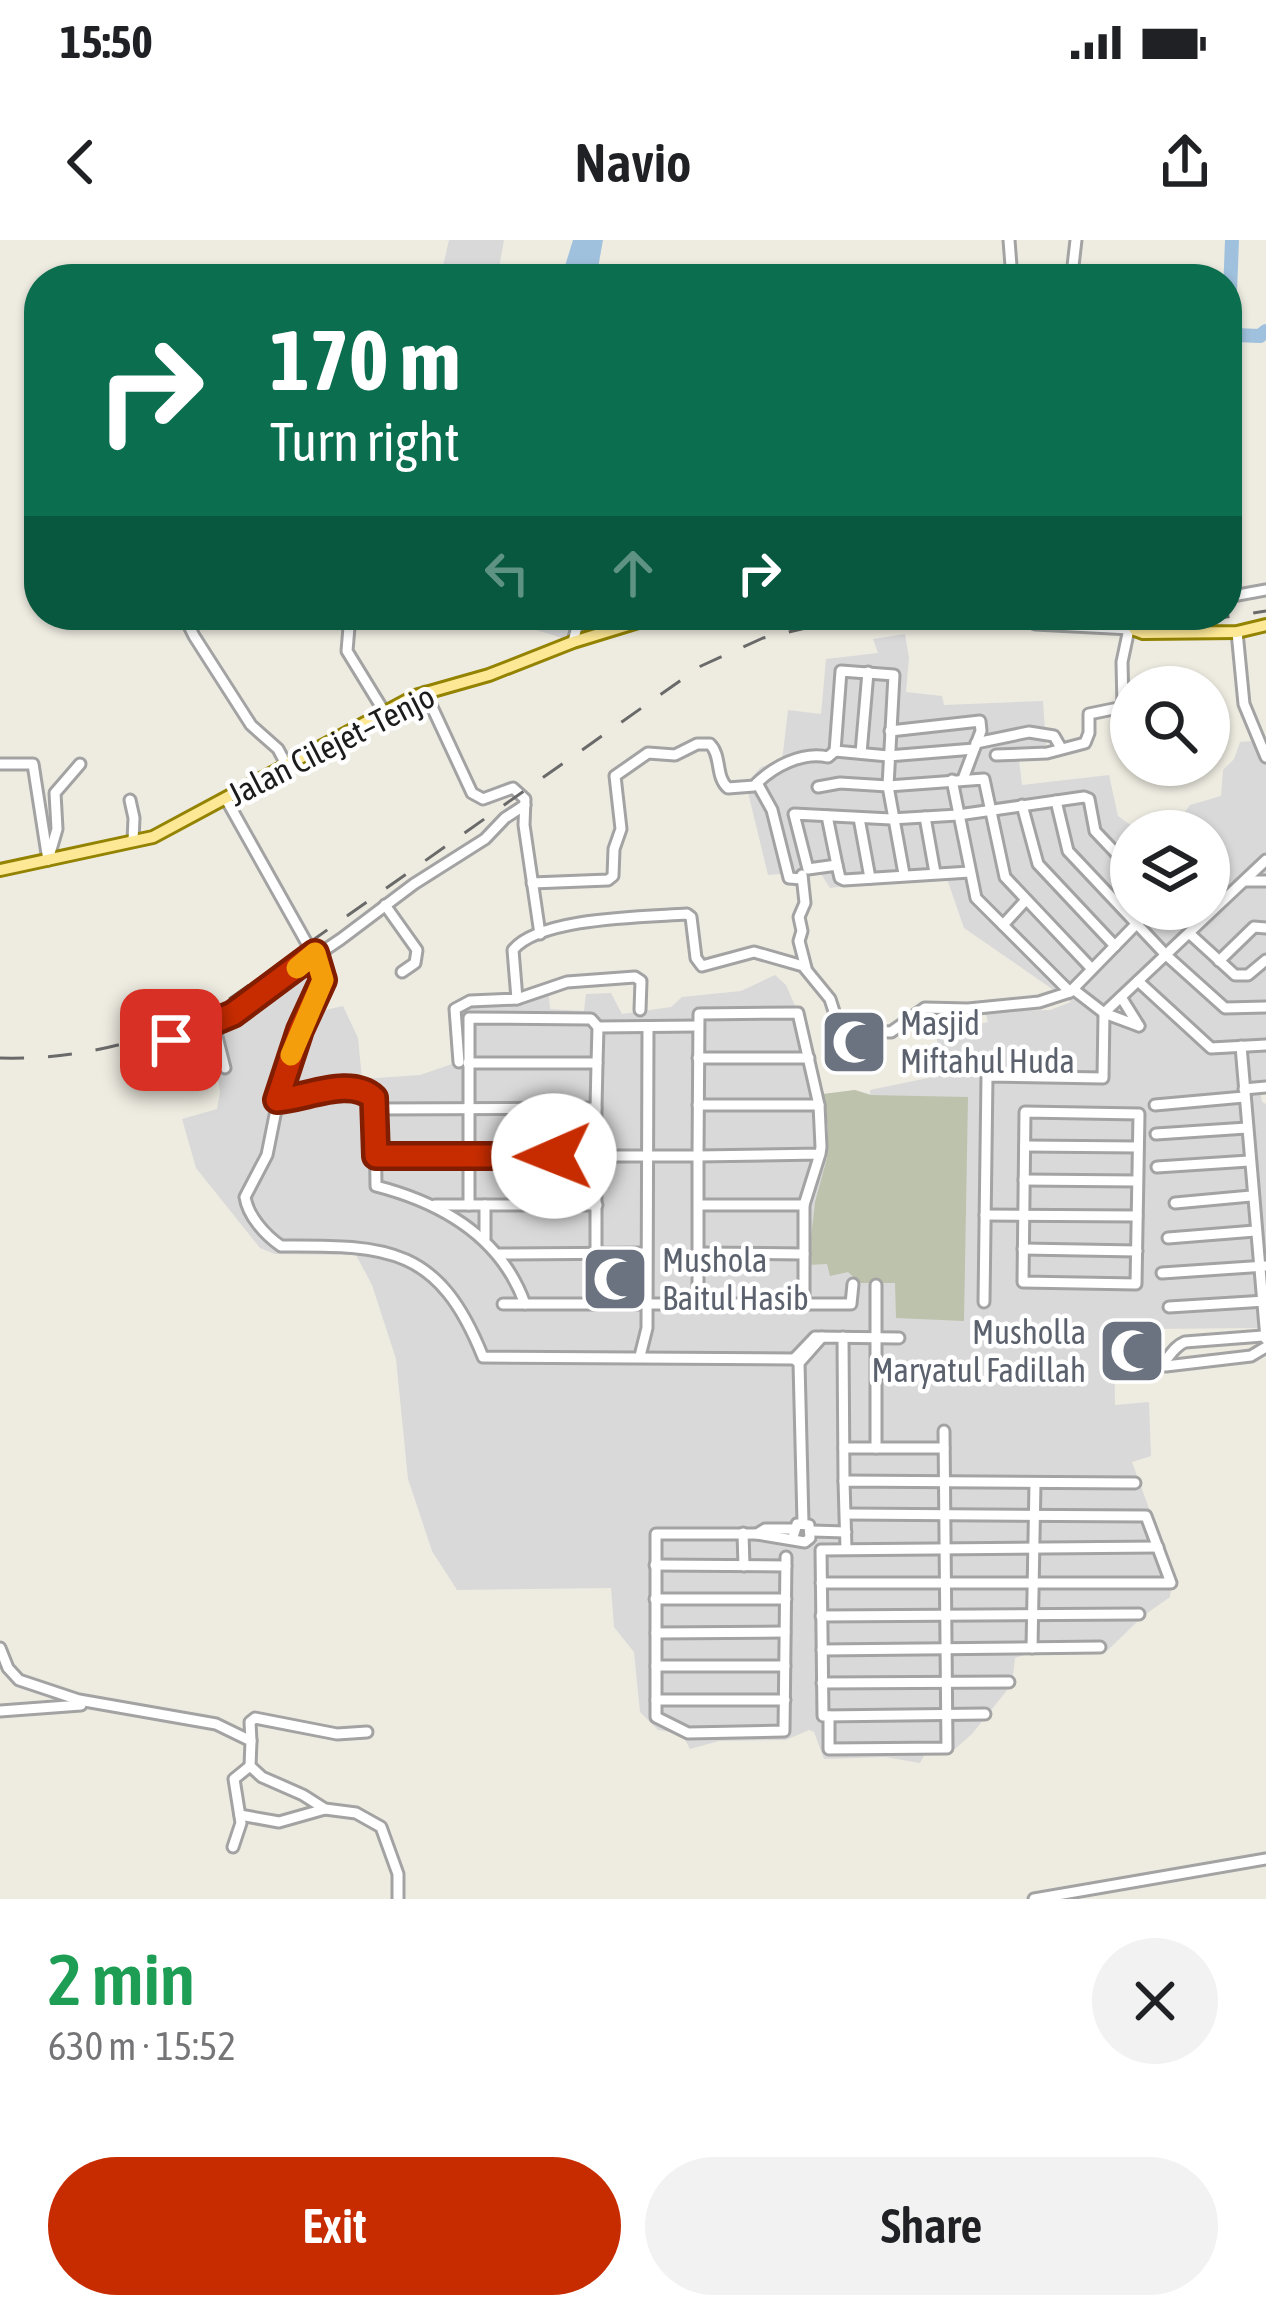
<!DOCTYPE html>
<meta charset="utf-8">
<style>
:root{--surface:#fff;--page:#f2f2f2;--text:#202124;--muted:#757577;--accent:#c72c00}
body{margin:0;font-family:"Asap Condensed",sans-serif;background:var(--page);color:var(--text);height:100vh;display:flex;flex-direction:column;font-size:45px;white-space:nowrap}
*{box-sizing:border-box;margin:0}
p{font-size:39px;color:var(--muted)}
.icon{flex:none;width:66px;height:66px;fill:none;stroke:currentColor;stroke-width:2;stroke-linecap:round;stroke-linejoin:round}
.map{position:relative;height:1659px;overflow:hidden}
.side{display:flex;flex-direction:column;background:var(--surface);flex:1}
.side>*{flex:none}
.guide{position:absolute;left:24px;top:24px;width:1218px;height:366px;border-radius:48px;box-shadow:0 3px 9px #0004;background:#0b6e4f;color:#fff;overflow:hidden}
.controls{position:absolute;left:1110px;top:426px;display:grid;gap:24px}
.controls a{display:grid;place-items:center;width:120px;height:120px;border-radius:50%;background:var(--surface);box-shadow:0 3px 9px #0004;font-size:60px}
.pin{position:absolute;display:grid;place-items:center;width:102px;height:102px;color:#fff;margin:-51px;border-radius:24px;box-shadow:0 6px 18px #0006}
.me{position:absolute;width:132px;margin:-66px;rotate:269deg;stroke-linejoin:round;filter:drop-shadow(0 0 9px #0008)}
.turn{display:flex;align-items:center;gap:42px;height:252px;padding:0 48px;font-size:54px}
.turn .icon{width:156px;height:156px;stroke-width:2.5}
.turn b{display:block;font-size:84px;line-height:102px}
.lanes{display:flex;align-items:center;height:114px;padding:0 48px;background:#0003;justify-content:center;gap:60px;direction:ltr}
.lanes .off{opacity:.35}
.round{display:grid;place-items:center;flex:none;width:126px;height:126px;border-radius:63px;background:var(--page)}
.headline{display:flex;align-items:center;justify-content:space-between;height:204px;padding:0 48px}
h1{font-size:72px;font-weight:600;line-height:90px;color:#1e9e55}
.cta{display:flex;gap:24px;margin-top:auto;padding:24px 48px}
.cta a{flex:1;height:138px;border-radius:72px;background:var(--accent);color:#fff;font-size:48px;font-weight:600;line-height:138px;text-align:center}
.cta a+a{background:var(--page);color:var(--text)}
.status{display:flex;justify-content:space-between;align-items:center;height:84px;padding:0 60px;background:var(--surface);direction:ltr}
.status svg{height:33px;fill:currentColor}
header{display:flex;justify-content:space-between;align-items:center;height:156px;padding:0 48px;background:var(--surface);font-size:54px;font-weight:600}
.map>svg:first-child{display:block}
</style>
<div class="status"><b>15:50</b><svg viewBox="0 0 49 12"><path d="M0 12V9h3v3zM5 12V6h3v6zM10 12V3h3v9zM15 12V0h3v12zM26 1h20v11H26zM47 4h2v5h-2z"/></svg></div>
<header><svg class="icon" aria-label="back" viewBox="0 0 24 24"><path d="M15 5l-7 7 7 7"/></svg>Navio<svg class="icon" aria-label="share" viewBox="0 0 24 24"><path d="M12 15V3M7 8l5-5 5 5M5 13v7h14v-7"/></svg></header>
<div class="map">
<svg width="1266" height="1659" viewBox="0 0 1266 1659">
<rect width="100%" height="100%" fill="#eeece1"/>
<g fill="#dad9d9">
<path d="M449 0H504L497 39H440Z"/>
<path d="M511 375H640L562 398 514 383Z"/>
<path d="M905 394 909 418 906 452 942 456 944 465 1043 461 1046 506 1018 511 1022 545 1109 535 1118 576 1139 591H1131V669H1209V591H1172L1173 588 1190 565 1221 556 1223 530 1234 519 1240 502 1266 500V847L1260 849 1262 862 1266 864V1088L1149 1089 1147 1096H1114L1115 1165 1149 1162 1151 1216 1132 1222 1173 1334 1170 1357 1143 1376 1108 1410 1036 1411 1015 1418 1012 1444 972 1494 955 1509 927 1510 920 1523 885 1517 824 1519 814 1492 809 1490 786 1500 719 1501 690 1509 682 1494 658 1490 640 1472 634 1412 614 1387 611 1348 457 1350 432 1311 408 1239 396 1119 372 1045 356 1015 275 1014 260 1008 196 928 182 879 217 869 220 852 209 777 316 704 325 735 316 772 343 766 358 798 362 839 420 835 455 823 454 761 548 745 550 769 584 771 586 754 611 753 622 774 671 767 682 757 741 751 775 735 786 745 799 775 824 854 855 850 870 854V850L942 835 936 793 988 782 985 771 1050 770 1071 762 964 688 947 639 919 636 830 648 819 631 768 635 746 544 761 527 782 521 788 470 821 474 826 419 878 413 873 399Z"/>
</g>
<path fill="#bdc2ac" d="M855 850 870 855 968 857 964 1081 896 1078 895 1043H860L848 1032 830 1036 827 1024 808 1025 815 962 827 918 828 888 823 854Z"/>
<path fill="#a0c1dd" d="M573 0H603L596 39H561Z"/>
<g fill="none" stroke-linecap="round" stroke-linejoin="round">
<path stroke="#a0c1dd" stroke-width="14" d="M1232 0 1229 78 1235 95 1260 96 1266 91"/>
<g stroke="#a3a3a3" stroke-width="15">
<g id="minor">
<path d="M1009 0 1012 39"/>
<path d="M1066 39 1073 26 1076 0"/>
<path d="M1227 357 1266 350"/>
<path d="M190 375 189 386 194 396 251 485 278 509 286 524"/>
<path d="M350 375 347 411 385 473"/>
<path d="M1035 384 1130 389"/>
<path d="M1237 392 1244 464 1266 517"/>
<path d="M573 402 580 375"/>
<path d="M425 452 472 553 483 559 513 548 525 559 524 585 540 694"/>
<path d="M890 491 980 481 981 491 963 539"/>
<path d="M976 503 1029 492 1054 496 1061 508"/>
<path d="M861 513 868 432"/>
<path d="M996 515 1047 513 1085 503 1089 493V474L1123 467 1122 422 1129 389"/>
<path d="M0 524H33L48 620"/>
<path d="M952 540 976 658 1070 752 1151 669"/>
<path d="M757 543 772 570 789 638 802 639"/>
<path d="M818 547 840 543 888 546 984 539 1005 637 1092 729"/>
<path d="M226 559 323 732V740L283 835 267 915 245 957C248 976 265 995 281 1006 389 1005 439 1007 483 1117L794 1119 799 1123"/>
<path d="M130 560 134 578 133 601"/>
<path d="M1056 561 1068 611 1166 715 1225 768 1266 767"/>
<path d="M1022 565 1038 624 1115 706"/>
<path d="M827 576 837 625"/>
<path d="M925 577 935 633"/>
<path d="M859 578 870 638"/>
<path d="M48 620 57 589 55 553 80 524"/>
<path d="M970 632 844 640 840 638 837 625 808 629 794 574 891 579 958 575 1084 557 1089 559 1095 591 1131 629"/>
<path d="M904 634 888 546 894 435 841 431 835 511 888 516 974 509"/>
<path d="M802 635 805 663 799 677 802 691 799 701 806 728"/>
<path d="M1245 641H1266"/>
<path d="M532 643 608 640 613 636 614 609 621 589 615 536 648 513 675 515 697 504H710C722 516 715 537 728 548L754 546C772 527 802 511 828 517L835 511"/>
<path d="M385 665 417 710 415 723 402 732"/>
<path d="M1003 685 1025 661"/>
<path d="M1189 693 1235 735H1248L1266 720"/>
<path d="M1219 721 1254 687 1266 688"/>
<path d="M1138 741 1211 808 1266 805"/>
<path d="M1073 749 1104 773 1266 620"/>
<path d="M1121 757 1139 786"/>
<path d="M517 759 567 742 635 737 641 741 640 770"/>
<path d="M1241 806 1266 1099"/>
<path d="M129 815 214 785"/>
<path d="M698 818H809"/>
<path d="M459 822 455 769 470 761 517 759 513 710C540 677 645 677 687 674L691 677 696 718 702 726 754 712 803 726 830 759 840 790 891 792 925 768 968 769 1039 762 1070 752"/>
<path d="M468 823H597L596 868"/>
<path d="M597 823 598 787 698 786"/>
<path d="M225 828 214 785 341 699 414 644 485 599 505 578 525 565"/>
<path d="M1244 849 1266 847"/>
<path d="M277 860 360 849 374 858 375 869"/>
<path d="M698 865H819"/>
<path d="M1155 865 1244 857"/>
<path d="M1025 872 1139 874 1136 1044 1023 1042Z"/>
<path d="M1156 894 1247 888"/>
<path d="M1025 906 1138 907"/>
<path d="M376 916H698V1064"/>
<path d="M1157 927 1249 921"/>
<path d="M1024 940 1137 941"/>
<path d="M1175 963 1251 956"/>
<path d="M435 965H597"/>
<path d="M469 965V778L591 779 598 787"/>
<path d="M485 965V999"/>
<path d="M699 965H804"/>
<path d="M985 975 1137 976"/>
<path d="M1168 998 1255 991"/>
<path d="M1023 1009 1137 1011"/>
<path d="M699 1013 804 1014"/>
<path d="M499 1014 646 1013"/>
<path d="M1162 1033 1266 1026"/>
<path d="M984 1062 987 836 1103 838 1104 773 1139 786"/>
<path d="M804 1063V965L820 914 821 907 819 865 798 773 699 774 698 916 820 914"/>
<path d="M503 1064H851L853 1044"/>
<path d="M525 1064C501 997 442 963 376 946L375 869 596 868V1064"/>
<path d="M1169 1067 1266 1061"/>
<path d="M843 1097 844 1241"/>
<path d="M640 1116 647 1088 648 787"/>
<path d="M794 1119 815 1097 899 1098"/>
<path d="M1166 1126 1251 1116 1266 1107"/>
<path d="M1151 1133C1168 1124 1170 1108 1185 1102L1263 1096"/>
<path d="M844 1208H944"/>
<path d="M876 1208V1045"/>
<path d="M803 1283 799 1123 822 1097"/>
<path d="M812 1291 846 1292"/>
<path d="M743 1293 744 1326"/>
<path d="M757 1294 765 1289H792"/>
<path d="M846 1309 844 1241 1135 1243"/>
<path d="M786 1317 784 1491 688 1493 656 1477V1294H757L805 1302 810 1298 809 1285 797 1284 793 1297"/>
<path d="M655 1325 786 1326"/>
<path d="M821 1343H1171L1146 1276 846 1274"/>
<path d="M655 1359H786"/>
<path d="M821 1376 1139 1374"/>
<path d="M656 1393 785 1392"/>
<path d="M0 1408 8 1428 19 1440 79 1460 216 1484 251 1501 250 1526 262 1537 303 1555 325 1569 356 1573 381 1587 398 1634V1659"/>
<path d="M1032 1408 1035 1243"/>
<path d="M822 1410 1100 1407"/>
<path d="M656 1426H785"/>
<path d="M822 1443 1009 1442"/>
<path d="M656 1460H785"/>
<path d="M0 1471 81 1465"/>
<path d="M985 1474 823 1476 821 1310 1158 1307"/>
<path d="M829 1476V1509L947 1508 944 1191"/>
<path d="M251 1501 250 1482 255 1478 337 1494 367 1492"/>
<path d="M240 1575 279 1582 325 1569"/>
<path d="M233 1607 241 1583 234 1539 250 1526"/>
<path d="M1034 1659 1266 1619"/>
</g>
</g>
<g stroke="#938300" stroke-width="16">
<g id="major">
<path d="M1127 375 1135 390 1143 393 1237 392 1266 385"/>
<path d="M0 630 153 597 415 456 489 435 573 402 661 375"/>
</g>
</g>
<use href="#minor" stroke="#fff" stroke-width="9"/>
<use href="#major" stroke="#fde896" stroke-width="10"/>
<g stroke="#6a6a6a" stroke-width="3" stroke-dasharray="24 24" stroke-linecap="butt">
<path d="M966 375 1193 382 1266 371"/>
<path d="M0 818C79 820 148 802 218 767L701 426 763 398 861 375"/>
</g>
</g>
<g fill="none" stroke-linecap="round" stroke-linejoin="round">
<g stroke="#811d00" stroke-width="30">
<path id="route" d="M171 800 233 774 315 713 323 740 300 790 277 860C307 858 350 836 374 858L376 916H554"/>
</g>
<use href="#route" stroke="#c72c00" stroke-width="21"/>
<path stroke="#f59e0b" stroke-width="21" d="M291 815 323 740 315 713 297 728"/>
</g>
<defs>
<g id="mosque-square" transform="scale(3.45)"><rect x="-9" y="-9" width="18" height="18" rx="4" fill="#6b7280" stroke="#fff"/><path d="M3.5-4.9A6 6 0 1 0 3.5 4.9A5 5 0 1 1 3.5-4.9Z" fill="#fff"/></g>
</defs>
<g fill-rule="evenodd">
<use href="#mosque-square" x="854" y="802"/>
<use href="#mosque-square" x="615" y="1039"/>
<use href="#mosque-square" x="1132" y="1111"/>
</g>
<g text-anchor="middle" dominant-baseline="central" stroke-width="9" stroke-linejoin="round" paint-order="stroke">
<g font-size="33" fill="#1c1c1c" stroke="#fff">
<text transform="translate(331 505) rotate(-27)">Jalan Cilejet–Tenjo</text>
</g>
<g font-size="33" fill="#5b616d" stroke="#fff" text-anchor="start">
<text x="900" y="783">Masjid<tspan x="900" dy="38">Miftahul Huda</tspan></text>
<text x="662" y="1020">Mushola<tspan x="662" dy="38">Baitul Hasib</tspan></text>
<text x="1086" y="1092" text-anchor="end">Musholla<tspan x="1086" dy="38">Maryatul Fadillah</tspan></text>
</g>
</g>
</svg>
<div class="controls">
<a><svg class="icon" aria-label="search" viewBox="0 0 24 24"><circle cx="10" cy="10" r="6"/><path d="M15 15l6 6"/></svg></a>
<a><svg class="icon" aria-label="layers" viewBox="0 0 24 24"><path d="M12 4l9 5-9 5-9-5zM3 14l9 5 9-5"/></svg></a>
</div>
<div class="pin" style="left:171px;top:800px;background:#d93025"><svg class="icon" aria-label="arrive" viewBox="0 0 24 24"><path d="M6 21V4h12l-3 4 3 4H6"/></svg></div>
<svg class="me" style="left:554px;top:916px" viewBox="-20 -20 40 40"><circle r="19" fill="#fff"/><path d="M0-13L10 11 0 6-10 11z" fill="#c72c00"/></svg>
<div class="guide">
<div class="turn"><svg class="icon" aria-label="right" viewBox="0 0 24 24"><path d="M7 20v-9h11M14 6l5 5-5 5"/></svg><div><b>170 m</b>Turn right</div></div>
<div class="lanes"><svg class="icon off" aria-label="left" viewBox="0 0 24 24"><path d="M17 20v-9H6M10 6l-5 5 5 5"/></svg><svg class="icon off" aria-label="ahead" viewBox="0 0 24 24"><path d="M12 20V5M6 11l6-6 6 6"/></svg><svg class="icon" aria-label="right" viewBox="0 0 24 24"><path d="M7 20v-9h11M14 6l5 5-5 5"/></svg></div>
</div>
</div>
<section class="side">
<div class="headline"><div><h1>2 min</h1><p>630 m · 15:52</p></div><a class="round"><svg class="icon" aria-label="close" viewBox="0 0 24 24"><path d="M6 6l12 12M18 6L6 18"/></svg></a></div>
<div class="cta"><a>Exit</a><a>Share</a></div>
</section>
